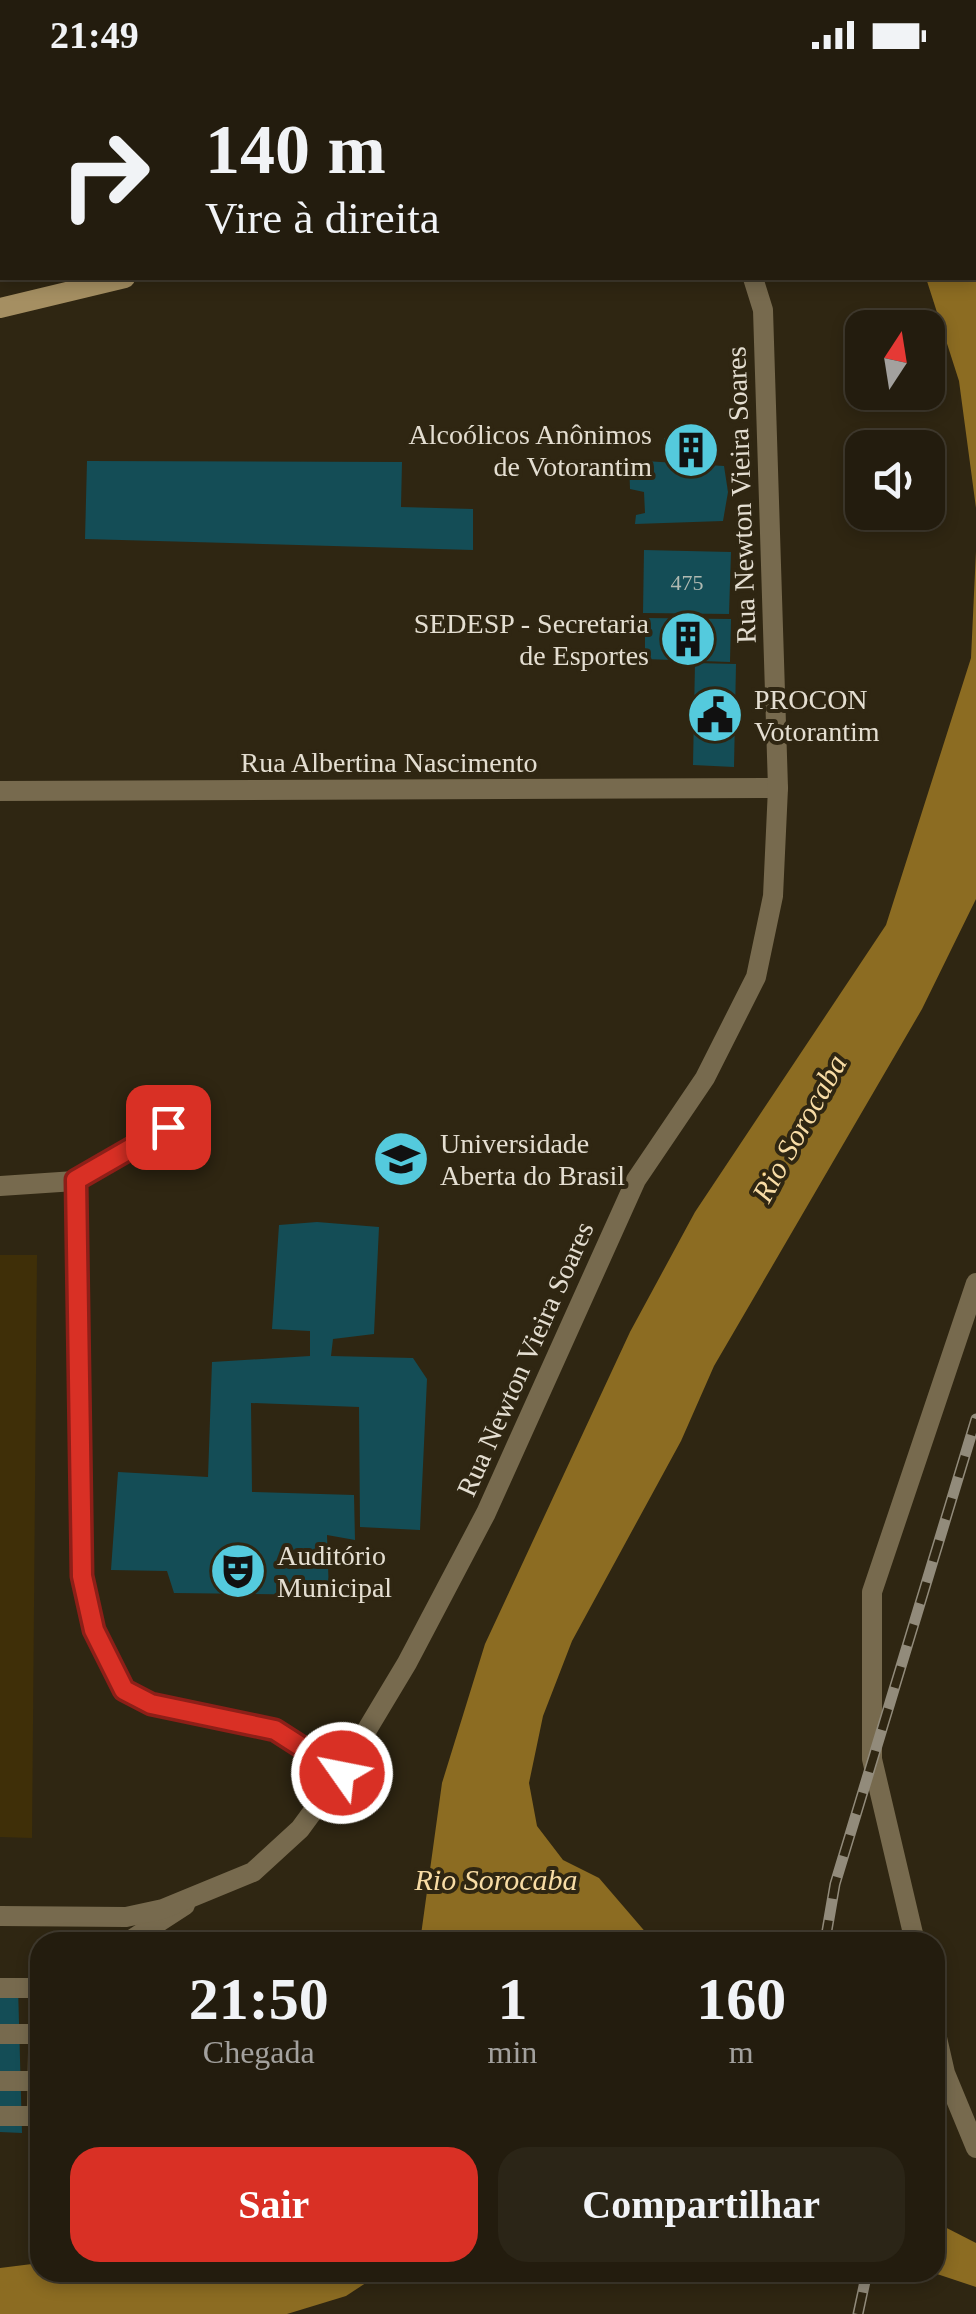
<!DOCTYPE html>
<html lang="pt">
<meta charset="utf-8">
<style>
:root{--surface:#231c0e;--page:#2b2517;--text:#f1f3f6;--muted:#a3a19e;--line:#403a2e;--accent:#d93025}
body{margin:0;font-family:Georgia,serif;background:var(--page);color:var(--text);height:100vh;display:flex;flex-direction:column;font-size:38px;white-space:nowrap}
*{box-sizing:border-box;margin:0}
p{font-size:32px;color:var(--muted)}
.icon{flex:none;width:55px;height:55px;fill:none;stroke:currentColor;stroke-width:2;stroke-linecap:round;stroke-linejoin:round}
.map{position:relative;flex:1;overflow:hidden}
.drawer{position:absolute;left:30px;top:1862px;width:915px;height:350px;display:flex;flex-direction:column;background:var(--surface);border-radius:30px;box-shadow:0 5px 15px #0003,0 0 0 2px var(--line)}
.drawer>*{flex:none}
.top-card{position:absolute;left:0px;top:0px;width:978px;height:210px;box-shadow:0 5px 15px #0003,0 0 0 2px var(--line);background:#231c0e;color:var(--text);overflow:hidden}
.needle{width:65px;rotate:12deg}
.buttons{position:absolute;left:845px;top:240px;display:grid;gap:20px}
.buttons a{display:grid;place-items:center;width:100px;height:100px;border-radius:20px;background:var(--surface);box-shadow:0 5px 15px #0003,0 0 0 2px var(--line);font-size:50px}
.pin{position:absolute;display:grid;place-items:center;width:85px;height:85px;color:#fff;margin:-42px;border-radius:20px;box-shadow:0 5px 15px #0006}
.me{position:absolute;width:110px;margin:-55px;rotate:303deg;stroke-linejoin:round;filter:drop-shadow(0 0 8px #0008)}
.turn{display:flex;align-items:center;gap:35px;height:210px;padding:0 40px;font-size:45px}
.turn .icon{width:130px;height:130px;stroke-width:2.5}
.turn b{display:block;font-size:70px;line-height:85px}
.eta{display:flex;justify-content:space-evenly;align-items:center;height:170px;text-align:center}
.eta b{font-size:60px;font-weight:800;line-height:70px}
.primary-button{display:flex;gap:20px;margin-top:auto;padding:20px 40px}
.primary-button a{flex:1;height:115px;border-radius:30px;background:var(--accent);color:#fff;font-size:40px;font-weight:800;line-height:115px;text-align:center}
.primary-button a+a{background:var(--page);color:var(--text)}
.status{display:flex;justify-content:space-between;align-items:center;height:70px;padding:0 50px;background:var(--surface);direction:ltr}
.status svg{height:28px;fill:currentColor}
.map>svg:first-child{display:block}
</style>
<div class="status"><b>21:49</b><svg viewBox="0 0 49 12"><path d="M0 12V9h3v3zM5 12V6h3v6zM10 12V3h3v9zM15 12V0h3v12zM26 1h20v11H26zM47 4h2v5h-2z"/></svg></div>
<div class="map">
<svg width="976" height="2244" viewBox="0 0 976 2244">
<rect width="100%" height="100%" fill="#2f2612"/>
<g fill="#3f2f08">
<path d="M0 0H443V2H2L0 208Z"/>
<path d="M0 1185H37L32 1768 0 1767Z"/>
</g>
<g fill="#8c6c22">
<path d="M975 103 976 105V438L959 311 926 208H975Z"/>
<path d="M976 481V829L922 939 714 1296 681 1371 572 1571 543 1646 529 1713 537 1756 563 1790 599 1808 654 1872H420L442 1713 485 1574 630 1262 695 1142 886 855 971 588Z"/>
<path d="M935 2152 976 2173V2217L934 2203Z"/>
<path d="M40 2193V2202L381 2203 346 2226 287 2244H0V2198Z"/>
</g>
<g fill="#144d56">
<path d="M664 368 718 370 717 392 664 389Z"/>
<path d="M629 390 724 396 728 422 723 451 635 454 636 445 645 443 644 422 630 419Z"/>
<path d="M87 391 402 392 401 437 473 439V480L85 469Z"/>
<path d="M644 480 731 482 729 544 643 543Z"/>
<path d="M645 548 731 549 730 592 645 589Z"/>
<path d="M695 593 736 594 734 697 693 695Z"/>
<path d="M317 1152 379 1157 374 1264 333 1269 331 1286 413 1288 427 1309 420 1460 360 1457 359 1337 251 1333 252 1422 354 1425 355 1470 327 1465 329 1525 174 1523 167 1501 111 1500 118 1402 208 1407 212 1292 310 1286V1261L272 1259 279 1155Z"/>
<path d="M0 1916H18L22 2063 0 2062Z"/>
</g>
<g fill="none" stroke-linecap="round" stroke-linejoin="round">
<g stroke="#776a4e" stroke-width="20">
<path d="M138 0 140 2"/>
<path d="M458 0V2"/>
<path d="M75 1111 168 1057"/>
<path d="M0 1116 75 1111 83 1506 95 1560 123 1620 151 1634 275 1660 341 1703"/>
<path d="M128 1872 185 1835"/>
<path d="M0 1918H40"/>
<path d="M0 1964H39"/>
<path d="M0 2011H39"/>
<path d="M0 2046H37L39 1918"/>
</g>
<g stroke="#776a4e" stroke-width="20">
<path d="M915 1872 872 1689V1522L976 1213"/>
<path d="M935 1959 945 2003 976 2078"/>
</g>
<g stroke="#776a4e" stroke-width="20">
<path d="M0 721 778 718"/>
<path d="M0 1846 126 1847 163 1839 253 1802 300 1759 341 1703 407 1593 486 1443 636 1110 705 1008 756 907 773 826 778 718 763 240 753 208"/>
</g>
<g stroke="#a58f62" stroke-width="20">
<path d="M647 0 649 2"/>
<path d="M665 0 671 2"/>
<path d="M975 41H976"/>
<path d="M0 238 125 208"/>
</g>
<g stroke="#928b7b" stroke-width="11">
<g id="rail">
<path d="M825 1872 835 1814 976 1349"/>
<path d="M858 2244 867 2202"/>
</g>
</g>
<use href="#rail" stroke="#2f2612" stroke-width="8" stroke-dasharray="22" stroke-linecap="butt"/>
</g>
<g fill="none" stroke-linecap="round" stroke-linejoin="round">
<g stroke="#8d1f18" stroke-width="25">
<path id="route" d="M168 1057 76 1110 82 1506 94 1560 124 1620 151 1634 275 1660 342 1703"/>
</g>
<use href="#route" stroke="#d93025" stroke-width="18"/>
</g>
<defs>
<g id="building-disc" transform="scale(2.875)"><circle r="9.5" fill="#54cadd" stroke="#2f2612"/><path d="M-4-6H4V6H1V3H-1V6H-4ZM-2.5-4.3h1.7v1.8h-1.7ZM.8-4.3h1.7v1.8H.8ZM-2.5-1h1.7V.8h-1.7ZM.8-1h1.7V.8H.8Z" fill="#111"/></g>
<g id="civic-disc" transform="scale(2.875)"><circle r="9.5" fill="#54cadd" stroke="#2f2612"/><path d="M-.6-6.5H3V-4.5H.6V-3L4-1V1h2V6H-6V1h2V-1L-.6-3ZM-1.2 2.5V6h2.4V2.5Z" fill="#111"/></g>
<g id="university-disc" transform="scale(2.875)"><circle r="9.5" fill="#54cadd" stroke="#2f2612"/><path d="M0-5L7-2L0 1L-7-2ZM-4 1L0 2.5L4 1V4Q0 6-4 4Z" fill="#111"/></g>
<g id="theatre-disc" transform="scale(2.875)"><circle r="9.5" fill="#54cadd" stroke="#2f2612"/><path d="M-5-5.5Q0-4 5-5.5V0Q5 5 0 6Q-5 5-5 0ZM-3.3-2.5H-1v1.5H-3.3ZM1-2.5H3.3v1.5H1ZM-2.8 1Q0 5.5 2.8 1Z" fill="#111"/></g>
</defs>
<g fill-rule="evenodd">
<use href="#building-disc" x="691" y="380"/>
<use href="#building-disc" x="688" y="569"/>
<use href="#civic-disc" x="715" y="645"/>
<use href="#university-disc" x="401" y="1089"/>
<use href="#theatre-disc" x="238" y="1501"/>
</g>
<g text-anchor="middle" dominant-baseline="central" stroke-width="8" stroke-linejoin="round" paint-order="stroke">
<g font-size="22" fill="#b0bab2">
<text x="687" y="512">475</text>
</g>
<g font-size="28" fill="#e4ded1" stroke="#2f2612" text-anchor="start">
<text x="652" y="364" text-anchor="end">Alcoólicos Anônimos<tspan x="652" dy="32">de Votorantim</tspan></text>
<text x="649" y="553" text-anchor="end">SEDESP - Secretaria<tspan x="649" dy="32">de Esportes</tspan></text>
<text x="754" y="629">PROCON<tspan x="754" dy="32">Votorantim</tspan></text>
<text x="440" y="1073">Universidade<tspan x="440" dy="32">Aberta do Brasil</tspan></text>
<text x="277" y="1485">Auditório<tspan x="277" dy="32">Municipal</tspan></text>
</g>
<g font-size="28" fill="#e4ded1" stroke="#2f2612">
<text transform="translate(741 425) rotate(-92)">Rua Newton Vieira Soares</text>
<text x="389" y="692">Rua Albertina Nascimento</text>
<text transform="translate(525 1289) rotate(-66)">Rua Newton Vieira Soares</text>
</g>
<g font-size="30" font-style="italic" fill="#f8dca5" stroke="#2f2612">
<text transform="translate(799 1058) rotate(-61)">Rio Sorocaba</text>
<text x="496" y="1809">Rio Sorocaba</text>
</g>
</g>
</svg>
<div class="buttons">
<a><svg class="needle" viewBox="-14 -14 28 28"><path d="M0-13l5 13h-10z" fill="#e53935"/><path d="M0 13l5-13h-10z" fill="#a3a19e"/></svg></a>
<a><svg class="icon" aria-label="sound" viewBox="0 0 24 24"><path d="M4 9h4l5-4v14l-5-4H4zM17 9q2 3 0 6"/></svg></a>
</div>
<div class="pin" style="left:168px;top:1057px;background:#d93025"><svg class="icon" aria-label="arrive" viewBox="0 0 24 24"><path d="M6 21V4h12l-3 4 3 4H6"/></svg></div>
<svg class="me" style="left:342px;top:1703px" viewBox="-20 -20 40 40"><circle r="17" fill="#d93025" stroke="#fff" stroke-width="3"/><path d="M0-11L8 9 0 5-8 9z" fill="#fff"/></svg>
<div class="top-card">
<div class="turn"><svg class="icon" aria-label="right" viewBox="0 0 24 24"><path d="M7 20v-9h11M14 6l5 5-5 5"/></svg><div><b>140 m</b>Vire à direita</div></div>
</div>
<section class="drawer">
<div class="eta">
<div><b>21:50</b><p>Chegada</p></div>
<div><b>1</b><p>min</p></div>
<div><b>160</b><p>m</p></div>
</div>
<div class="primary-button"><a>Sair</a><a>Compartilhar</a></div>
</section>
</div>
